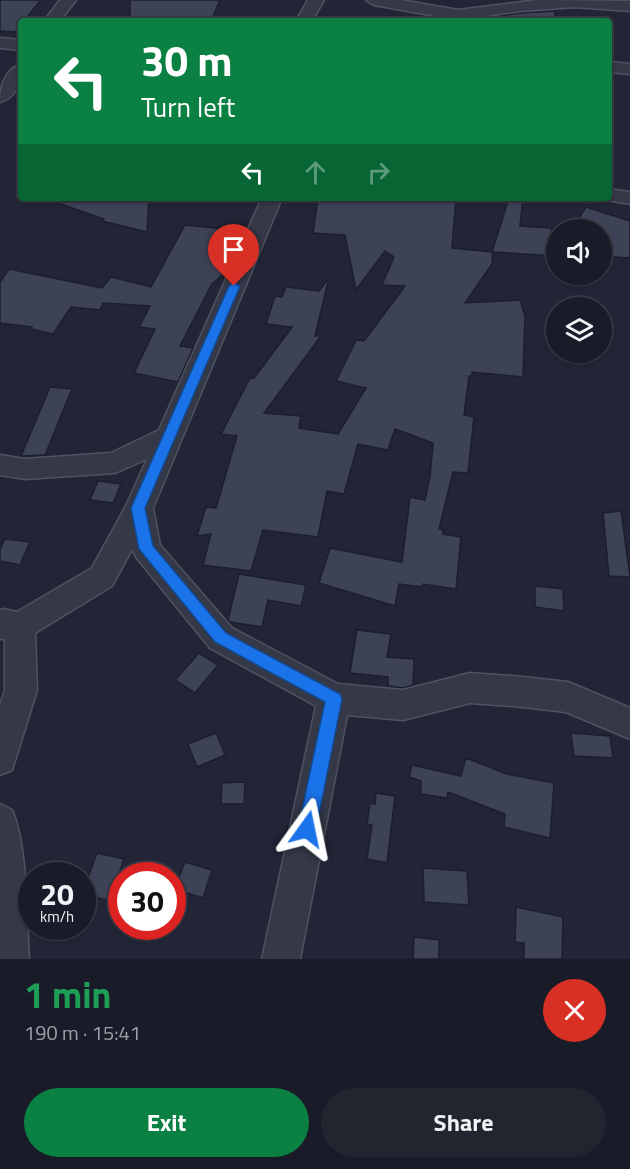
<!DOCTYPE html>
<meta charset="utf-8">
<style>
:root{--surface:#191c28;--page:#222530;--text:#f1f3f6;--muted:#9fa1a8;--line:#373a45;--accent:#0b8043}
body{margin:0;font-family:"Titillium Web",sans-serif;background:var(--page);color:var(--text);height:100vh;display:flex;flex-direction:column;font-size:22px;white-space:nowrap}
*{box-sizing:border-box;margin:0}
p{font-size:20px;color:var(--muted)}
.icon{flex:none;width:33px;height:33px;fill:none;stroke:currentColor;stroke-width:2;stroke-linecap:round;stroke-linejoin:round}
.map{position:relative;height:959px;overflow:hidden}
.sheet{display:flex;flex-direction:column;background:var(--surface);flex:1}
.sheet>*{flex:none}
.top-card{position:absolute;left:18px;top:18px;width:594px;height:183px;border-radius:6px;box-shadow:0 2px 4px #0004,0 0 0 2px var(--line);background:#0b8043;color:#fff;overflow:hidden}
.controls{position:absolute;left:546px;top:219px;display:grid;gap:12px}
.controls a{display:grid;place-items:center;width:66px;height:66px;border-radius:50%;background:var(--surface);box-shadow:0 2px 4px #0004,0 0 0 2px var(--line);font-size:30px}
.speed{position:absolute;left:18px;top:862px;display:flex;gap:12px;font-size:30px;font-weight:700;text-align:center}
.speed>*{display:grid;place-content:center;width:78px;height:78px;border-radius:50%;background:var(--surface);box-shadow:0 2px 4px #0004,0 0 0 2px var(--line);line-height:1}
.speed small{font-size:15px;font-weight:400}
.speed .limit{border:9px solid #d22;background:#fff;color:#111}
.pin{position:absolute;display:grid;place-items:center;width:51px;height:51px;color:#fff;margin:-62px -26px;border-radius:50% 50% 50% 0;rotate:-45deg;box-shadow:0 0 6px #0007}
.pin .icon{rotate:45deg}
.me{position:absolute;width:66px;margin:-33px;rotate:12deg;stroke-linejoin:round;filter:drop-shadow(0 0 4px #0008)}
.turn{display:flex;align-items:center;gap:21px;height:126px;padding:0 24px;font-size:27px}
.turn .icon{width:78px;height:78px;stroke-width:2.5}
.turn b{display:block;font-size:42px;line-height:51px}
.lanes{display:flex;align-items:center;height:57px;padding:0 24px;background:#0003;justify-content:center;gap:30px;direction:ltr}
.lanes .off{opacity:.35}
.round{display:grid;place-items:center;flex:none;width:63px;height:63px;border-radius:32px;background:var(--page)}
.summary{display:flex;align-items:center;justify-content:space-between;height:102px;padding:0 24px}
h1{font-size:36px;font-weight:700;line-height:45px;color:#1e9e55}
.action{display:flex;gap:12px;margin-top:auto;padding:12px 24px}
.action a{flex:1;height:69px;border-radius:36px;background:var(--accent);color:#fff;font-size:24px;font-weight:700;line-height:69px;text-align:center}
.action a+a{background:var(--page);color:var(--text)}
.map>svg:first-child{display:block}
</style>
<div class="map">
<svg width="630" height="959" viewBox="0 0 630 959">
<rect width="100%" height="100%" fill="#212536"/>
<g fill="#3d4256" stroke="#1b1f2d" stroke-width="1.5">
<path d="M0 0H41L24 21H21V25L15 32 0 31Z"/>
<path d="M130 0H220L211 21H174L130 17Z"/>
<path d="M555 11V21L500 16 521 13Z"/>
<path d="M55 198H149L147 232 102 221 104 219 55 202Z"/>
<path d="M318 198H456L452 248 492 252 509 198H523L520 226 551 228 554 256 493 252 492 264 465 303 520 300 525 316 523 377 472 372V376H469L464 415 474 417 468 473 453 472 439 529 443 530V534L461 537 456 589 423 584V587L399 584 395 606 319 583 330 548 402 562 410 497 425 500 430 477 433 443 395 429 388 450 358 444 344 494 327 491 318 537 263 530 251 571 203 565 211 534 197 536 206 507 216 508 237 436 221 434 250 378H254L292 327 266 324 275 296 282 297 286 287 319 291 329 278 315 336H321L264 413 301 416 299 428 338 434 366 388 336 381 356 340 364 341 405 286 382 285 394 257 385 251 356 290 345 235 313 233Z"/>
<path d="M586 207 630 221V258L602 256V230H571Z"/>
<path d="M185 225 245 231 228 270 212 284 180 346 193 348 178 382 134 373 155 329 139 327 150 306 103 303 100 310 71 307 53 334 31 329 32 327 0 323V282L9 269 102 288 111 277 151 287Z"/>
<path d="M50 387 72 389 45 455 21 456Z"/>
<path d="M98 481 121 484 113 503 90 500Z"/>
<path d="M621 511 630 577 609 576 603 513Z"/>
<path d="M5 539 30 542 20 565 0 561V549Z"/>
<path d="M239 574 306 585 301 606 268 600 262 627 230 622 228 620Z"/>
<path d="M535 586 563 589 564 611 535 607Z"/>
<path d="M357 630 391 634 387 657 414 659 413 685 403 688 388 686V677L350 673Z"/>
<path d="M199 653 218 665 195 693 175 680Z"/>
<path d="M216 733 225 755 197 767 188 744Z"/>
<path d="M571 733 610 736 613 758 574 756Z"/>
<path d="M466 758 507 774 554 783 550 838 504 827 505 814 448 792 447 798 421 794V781L409 777 412 765 461 776Z"/>
<path d="M245 782 244 804H221L222 783Z"/>
<path d="M376 793 395 796 387 863 367 859 372 825 367 824 370 803 375 804Z"/>
<path d="M97 853 124 859 110 901 82 894Z"/>
<path d="M185 862 212 870 203 898 174 889Z"/>
<path d="M423 868 467 871 469 905 424 902Z"/>
<path d="M516 907 563 917 562 959H524V943L515 942Z"/>
<path d="M414 937 439 940V959H413Z"/>
</g>
<g fill="none" stroke-linecap="round" stroke-linejoin="round">
<g stroke="#4e5261" stroke-width="3">
<g id="street">
<path d="M60 0H76L60 21H44Z"/>
<path d="M308 0H324L312 21H296Z"/>
<path d="M366 0H401L458 10 538 0 630 1V11L575 7 521 11 458 20 374 5Z"/>
<path d="M0 38 21 40V50L0 48Z"/>
<path d="M609 62 630 64V74L609 72Z"/>
<path d="M21 65C21 80 17 98 0 102 0 88 4 69 21 65Z"/>
<path d="M609 189 630 192V204L602 199 609 198Z"/>
<path d="M262 198H282L153 508 160 545 232 628 338 684 403 690 470 673 523 677 568 682 630 708V739L566 712 523 707 470 703 403 720 347 715 300 959H262L316 706 210 648 136 557 132 549 112 586 35 633 37 690 12 770 0 775V706L5 690V639H0V610L4 609 17 612 92 568 126 506 147 459 115 473 25 479 0 475V455L25 459 111 453 159 430Z"/>
<path d="M0 804 12 810C28 847 26 917 29 959H0Z"/>
</g>
</g>
<use href="#street" fill="#343847" fill-rule="evenodd"/>
</g>
<path fill="#1a73e8" stroke="#114b97" stroke-width="1.5" d="M234 283 240 286 145 508 153 546 226 633 340 694 342 699 316 829 314 835 307 838 301 835 298 829 325 702 215 642 139 549 131 508 229 286Z"/>
</svg>
<div class="controls">
<a><svg class="icon" aria-label="sound" viewBox="0 0 24 24"><path d="M4 9h4l5-4v14l-5-4H4zM17 9q2 3 0 6"/></svg></a>
<a><svg class="icon" aria-label="layers" viewBox="0 0 24 24"><path d="M12 4l9 5-9 5-9-5zM3 14l9 5 9-5"/></svg></a>
</div>
<div class="speed"><div>20<small>km/h</small></div><div class="limit">30</div></div>
<div class="pin" style="left:234px;top:286px;background:#d93025"><svg class="icon" aria-label="arrive" viewBox="0 0 24 24"><path d="M6 21V4h12l-3 4 3 4H6"/></svg></div>
<svg class="me" style="left:307px;top:829px" viewBox="-20 -20 40 40"><path d="M0-17L14 15 0 8-14 15z" fill="#1a73e8" stroke="#fff" stroke-width="4"/></svg>
<div class="top-card">
<div class="turn"><svg class="icon" aria-label="left" viewBox="0 0 24 24"><path d="M17 20v-9H6M10 6l-5 5 5 5"/></svg><div><b>30 m</b>Turn left</div></div>
<div class="lanes"><svg class="icon" aria-label="left" viewBox="0 0 24 24"><path d="M17 20v-9H6M10 6l-5 5 5 5"/></svg><svg class="icon off" aria-label="ahead" viewBox="0 0 24 24"><path d="M12 20V5M6 11l6-6 6 6"/></svg><svg class="icon off" aria-label="right" viewBox="0 0 24 24"><path d="M7 20v-9h11M14 6l5 5-5 5"/></svg></div>
</div>
</div>
<section class="sheet">
<div class="summary"><div><h1>1 min</h1><p>190 m · 15:41</p></div><a class="round" style="background:#d93025;color:#fff"><svg class="icon" aria-label="close" viewBox="0 0 24 24"><path d="M6 6l12 12M18 6L6 18"/></svg></a></div>
<div class="action"><a>Exit</a><a>Share</a></div>
</section>
